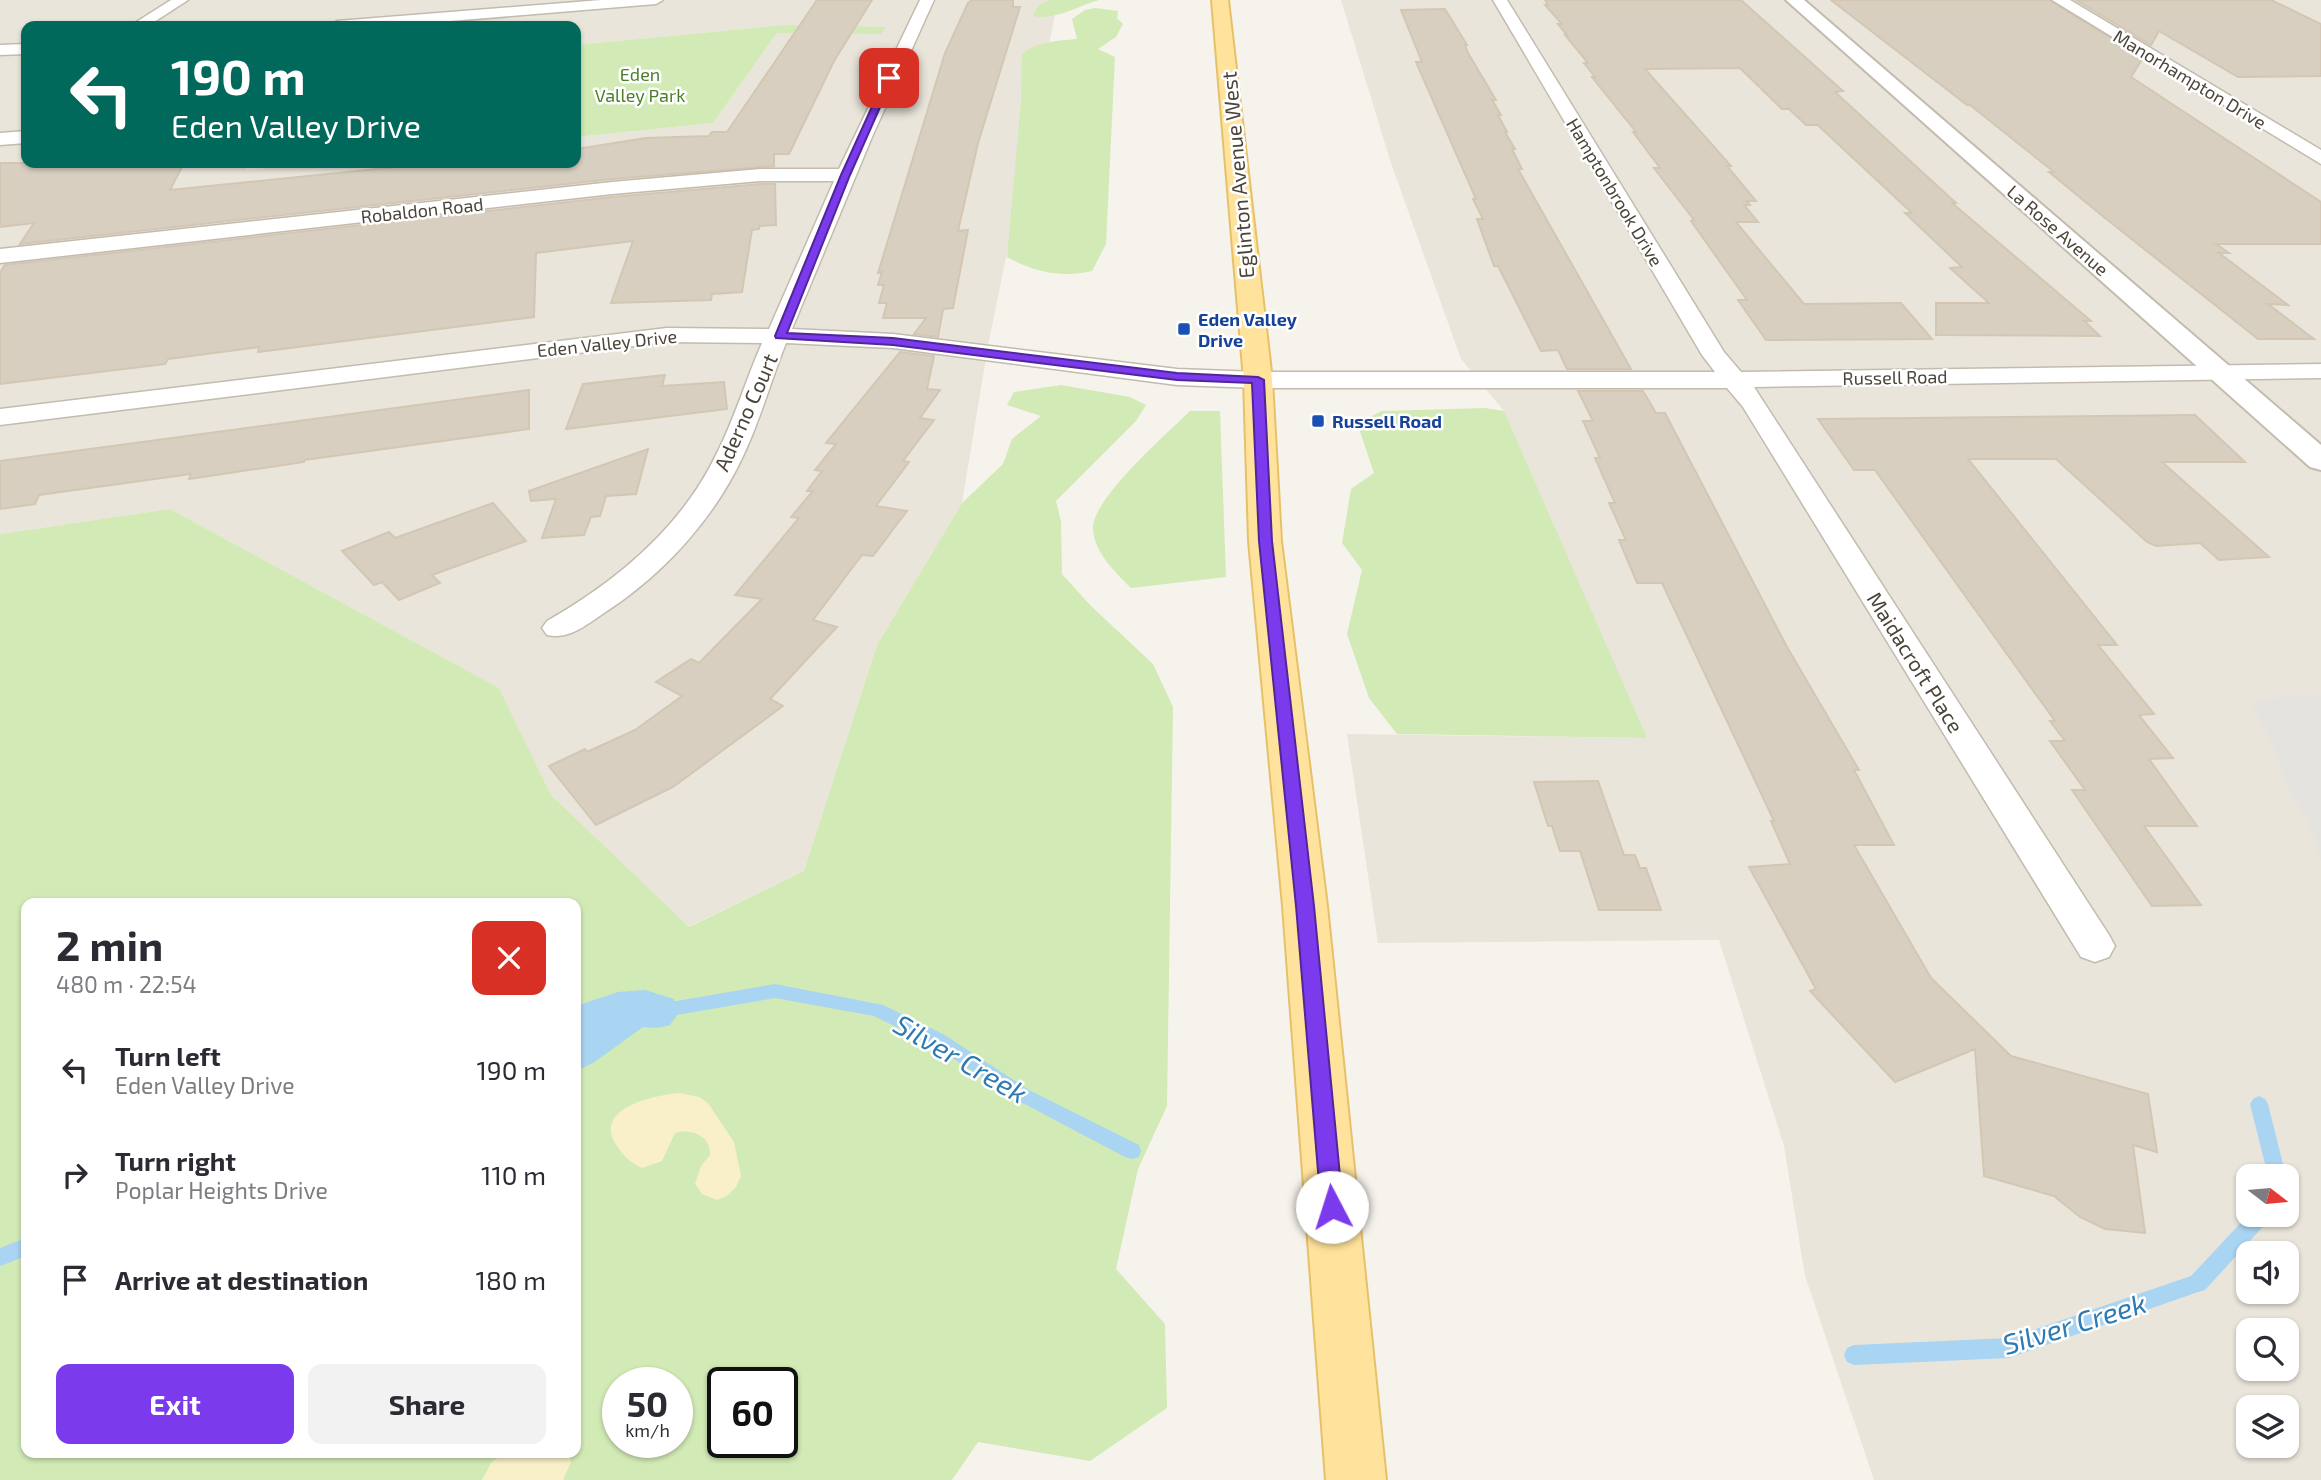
<!DOCTYPE html>
<meta charset="utf-8">
<style>
:root{--surface:#fff;--page:#f2f2f3;--text:#2b2b33;--muted:#7c7c81;--accent:#7c3aed}
body{margin:0;font-family:"Exo 2",sans-serif;background:var(--page);color:var(--text);height:100vh;display:flex;flex-direction:column;font-size:26px;white-space:nowrap}
*{box-sizing:border-box;margin:0}
p{font-size:23px;color:var(--muted)}
.icon{flex:none;width:38px;height:38px;fill:none;stroke:currentColor;stroke-width:2;stroke-linecap:round;stroke-linejoin:round}
.map{position:relative;flex:1;overflow:hidden}
.details{position:absolute;left:21px;top:898px;width:560px;height:560px;display:flex;flex-direction:column;background:var(--surface);border-radius:14px;box-shadow:0 2px 5px #0004}
.details>*{flex:none}
.hud{position:absolute;left:21px;top:21px;width:560px;height:147px;border-radius:14px;box-shadow:0 2px 5px #0004;background:#00695c;color:#fff;overflow:hidden}
.needle{width:46px;rotate:106deg}
.controls{position:absolute;left:2236px;top:1164px;display:grid;gap:14px}
.controls a{display:grid;place-items:center;width:63px;height:63px;border-radius:14px;background:var(--surface);box-shadow:0 2px 5px #0004;font-size:35px}
.speed{position:absolute;left:602px;top:1367px;display:flex;gap:14px;font-size:35px;font-weight:700;text-align:center}
.speed>*{display:grid;place-content:center;width:91px;height:91px;border-radius:50%;background:var(--surface);box-shadow:0 2px 5px #0004;line-height:1}
.speed small{font-size:18px;font-weight:400}
.speed .limit{border:4px solid #111;border-radius:10px;background:#fff;color:#111}
.pin{position:absolute;display:grid;place-items:center;width:60px;height:60px;color:#fff;margin:-30px;border-radius:14px;box-shadow:0 4px 10px #0006}
.me{position:absolute;width:77px;margin:-38px;rotate:355deg;stroke-linejoin:round;filter:drop-shadow(0 0 5px #0008)}
.turn{display:flex;align-items:center;gap:24px;height:147px;padding:0 35px;font-size:32px}
.turn .icon{width:91px;height:91px;stroke-width:2.5}
.turn b{display:block;font-size:49px;line-height:60px}
.round{display:grid;place-items:center;flex:none;width:74px;height:74px;border-radius:14px;background:var(--page)}
.overview{display:flex;align-items:center;justify-content:space-between;height:119px;padding:0 35px}
h1{font-size:42px;font-weight:700;line-height:52px}
.action{display:flex;gap:14px;margin-top:auto;padding:14px 35px}
.action a{flex:1;height:80px;border-radius:14px;background:var(--accent);color:#fff;font-size:28px;font-weight:700;line-height:80px;text-align:center}
.action a+a{background:var(--page);color:var(--text)}
ul{padding:0;list-style:none}
li{display:flex;align-items:center;gap:21px;height:105px;padding:0 35px}
li div{flex:1}
li b{display:block;font-size:26px}
li em{font-style:normal}
.map>svg:first-child{display:block}
</style>
<div class="map">
<svg width="2321" height="1480" viewBox="0 0 2321 1480">
<rect width="100%" height="100%" fill="#f6f3ec"/>
<g fill="#eae5da" fill-rule="evenodd">
<path d="M0 0H1058L988 346 962 503 877 645 804 871 688 927 551 795 499 688 170 509 0 534ZM784 25 881 34 777 33 713 123 576 137V163H451L444 196H430L434 163H321L245 170 248 163H26V26H576V45Z"/>
<path d="M1341 0H2321V1480H1874L1805 1276 1784 1146 1719 940 1378 943 1347 734 1646 738 1504 411 1461 359 1391 163ZM2249 1176H2287V1214H2249ZM2249 1253H2287V1292H2249ZM2249 1330H2287V1368H2249ZM2249 1407H2287V1446H2249Z"/>
</g>
<g fill="#d2eab5" fill-rule="evenodd">
<path d="M1050 0H1099C1077 6 1055 21 1033 16L1039 5Z"/>
<path d="M1095 8 1118 11 1117 18 1123 24 1116 37 1098 49 1115 57 1106 244 1092 271C1062 278 1034 272 1007 257L1021 101 1022 54C1038 41 1057 41 1077 39L1072 19 1085 10Z"/>
<path d="M784 25 886 27 881 34 777 33 713 123 576 137V45Z"/>
<path d="M1061 385 1130 397 1146 405 1136 421 1056 501 1061 522 1062 574 1090 605 1153 664 1173 707 1167 1106 1138 1169 1116 1269 1165 1324 1167 1408 1090 1461 978 1442 952 1480H0V534L170 509 499 688 551 795 689 927 804 871 877 645 962 503 1003 464 1012 439 1041 416 1007 405 1014 392ZM26 903H576V1452H26ZM618 1382H677V1442H618ZM723 1382H782V1442H723Z"/>
<path d="M1485 408 1504 411 1647 738 1397 734 1369 698 1347 634 1362 570 1342 543 1351 489 1374 473 1357 423 1382 411Z"/>
<path d="M1190 411H1220L1226 577 1131 588C1115 572 1095 553 1093 530 1090 500 1167 434 1190 411Z"/>
</g>
<g fill="#f9efc9">
<path d="M680 1093 699 1097 708 1103 734 1142 741 1176 736 1187 727 1196 717 1200 702 1194 695 1184 701 1166 710 1155C711 1136 691 1128 675 1133L662 1161 642 1168C631 1163 623 1156 617 1146 591 1108 655 1095 680 1093Z"/>
<path d="M503 1453H569L571 1462 563 1480H482L491 1463Z"/>
</g>
<path fill="#e5e3e0" d="M2321 695V860L2308 820 2285 784 2275 751 2252 703 2282 696Z"/>
<path fill="#a9d4f2" d="M645 990 674 999 677 1015 670 1025 658 1028 643 1027 593 1063 576 1071V1006L618 992Z"/>
<g fill="none" stroke-linecap="round" stroke-linejoin="round">
<g fill="#a9d4f2" fill-rule="evenodd">
<path d="M775 984 883 1005 943 1034 1029 1090 1139 1145 1141 1151 1139 1157 1132 1159 1125 1157 1017 1100 931 1044 874 1016 775 998 659 1018 653 1016 651 1011 653 1006 659 1004Z"/>
<path d="M2259 1096 2265 1099 2268 1104 2286 1176H2268L2250 1104 2253 1099Z"/>
<path d="M2249 1214H2271L2269 1220 2205 1290 2198 1292 2009 1358 1854 1365 1847 1362 1844 1355 1847 1348 1854 1345 2009 1338 2191 1276Z"/>
<path d="M26 1238V1256L0 1266V1248Z"/>
</g>
</g>
<g fill="#d8cfc1" stroke="#d3c7b4" stroke-width="2">
<path d="M817 0H872L834 61 789 154H774V166L612 179 20 244 34 223 0 227V163H184L170 190 436 163H576V149L646 138 709 136 712 132H727Z"/>
<path d="M972 0H1013V7H1020L978 143 958 231 968 230 953 308 943 309 938 337 914 334 926 318H883L887 303H879L884 285H878L882 272 878 273 945 53 968 3Z"/>
<path d="M1545 0H1741L1843 91 1835 92 1956 203H1952L2091 321H2084L2100 336 1936 335V303H1989L1950 268 1962 267 1905 213H1912L1823 130 1818 125H1806L1789 109H1782L1740 68 1645 69 1731 166H1727L1756 201H1747L1750 205H1744L1758 222H1736L1804 304 1901 303 1932 339 1766 340 1738 300H1747L1691 221 1694 220 1654 168H1660L1633 132H1636L1592 77H1595L1584 63H1588L1565 35H1567L1558 24H1562L1545 5H1548Z"/>
<path d="M1831 0H2049L2143 58 2131 77 2321 202V244H2216L2229 253H2219L2288 305 2268 304 2314 339H2258L2105 218 2049 172H2054L1970 105H1967Z"/>
<path d="M2076 0H2271L2321 24V76L2238 77 2159 31 2151 45Z"/>
<path d="M1445 9 1467 45H1465L1468 53 1496 100H1492L1501 115H1498L1507 132H1505L1515 149H1512L1522 169H1518L1631 369H1567L1558 350 1541 351 1498 266H1494L1477 219H1483L1473 199H1476L1416 62H1422L1401 10Z"/>
<path d="M760 184H775L776 225 759 226V229L752 230 742 292 712 294 711 300 611 303 633 241 536 253 534 317 258 352 259 347 168 359 165 364 0 384V273L5 265 612 197Z"/>
<path d="M900 352 934 356 927 389 940 390 920 418 934 420 903 461 909 462 876 506 907 511 873 556 862 555 813 620 837 627 770 699 783 706 673 787 596 825 549 766 585 749 587 752 635 730 682 696 656 682 691 659 699 663 762 599 735 595 799 518 791 517 813 491H807L822 471 815 470 836 444 826 443Z"/>
<path d="M665 375 662 386 724 382 727 409 566 429 583 384Z"/>
<path d="M529 390V429L304 460V462L189 479 191 474 39 495 35 504 0 509V461Z"/>
<path d="M1578 391H1643L1656 413H1665L1787 647 1859 770H1854L1894 845H1854L1931 978 2011 1056 2148 1094 2157 1152 2133 1145 2145 1233 2105 1229 2080 1217 2054 1196 1984 1176 1975 1049 1895 1082 1810 991 1816 989 1749 867 1790 864 1771 821H1774L1662 583H1637L1619 540H1626L1609 503H1615L1595 458H1600L1583 421H1593Z"/>
<path d="M2195 415 2245 462H2162L2269 557 2219 560 2200 543 2156 546 2147 542 2056 459H1968L2117 645H2098L2154 714 2139 715 2173 758 2149 759 2197 826H2144L2201 905 2152 906 2072 790H2085L2050 741H2065L2050 721H2055L1875 470H1854L1818 419Z"/>
<path d="M648 449 636 494 606 496 600 516 591 517 584 535 542 538 556 499 531 501 529 491Z"/>
<path d="M493 503 526 541 432 575 440 583 399 600 382 582 374 585 342 551 389 532 395 538Z"/>
<path d="M1598 781 1624 855H1635L1640 868H1646L1661 910H1599L1580 851H1560L1552 826H1548L1534 782Z"/>
</g>
<g fill="none" stroke-linecap="round" stroke-linejoin="round">
<g stroke="#c2bbae" stroke-width="3">
<g id="minor">
<path d="M171 0H188L148 26H130Z"/>
<path d="M601 0H663L656 4 391 26H329L337 21Z"/>
<path d="M920 0H934L872 137 792 329 893 334 1177 369 1258 372H1715L1702 355 1493 0H1507L1724 352 1741 372 2321 364V378L1754 387 2109 935 2115 946 2109 957 2095 962 2081 957 1743 407 1727 388H1258L1177 385 893 348 786 343C771 380 761 418 744 454 715 518 663 575 604 613 586 625 569 640 547 635L542 628 547 621C617 581 682 527 717 453 735 418 746 379 762 343L667 342 0 425V409L667 328 769 329 834 181H760L612 194 0 263V249L612 182 760 169H839Z"/>
<path d="M2052 0H2070L2321 150V164Z"/>
<path d="M26 44V54L0 55V45Z"/>
<path d="M26 131V143L0 145V133Z"/>
</g>
</g>
<g stroke="#c2bbae" stroke-width="4">
<path id="tertiary" d="M1786 0H1804L2321 445V470L2310 467Z"/>
</g>
<g stroke="#e6c16a" stroke-width="4">
<path id="primary" d="M1212 0H1228L1272 380 1281 541 1327 906 1386 1480H1326L1283 906 1249 541 1244 380Z"/>
</g>
<use href="#minor" fill="#fff" fill-rule="evenodd"/>
<use href="#tertiary" fill="#fff" fill-rule="evenodd"/>
<use href="#primary" fill="#ffe39c" fill-rule="evenodd"/>
</g>
<path fill="#7c3aed" stroke="#51269a" stroke-width="2" d="M889 76 893 78 850 175 787 333 893 338 1177 373 1258 377 1264 380 1272 541 1314 906 1343 1207 1339 1214 1332 1217 1324 1214 1321 1207 1296 906 1259 541 1252 383 1177 380 893 345 776 338 775 336 841 175 885 78Z"/>
<g fill="#1a4fb4" stroke="#fff" stroke-width="2.5">
<rect x="1177" y="322" width="14" height="14" rx="3.5"/>
<rect x="1311" y="414" width="14" height="14" rx="3.5"/>
</g>
<g text-anchor="middle" dominant-baseline="central" stroke-width="5" stroke-linejoin="round" paint-order="stroke">
<g font-size="18" fill="#4a7f2a" stroke="#fff">
<text x="640" y="74">Eden<tspan x="640" dy="21">Valley Park</tspan></text>
</g>
<g font-size="18" fill="#4b4439" stroke="#fff">
<text transform="translate(2190 79) rotate(31)">Manorhampton Drive</text>
<text transform="translate(1615 192) rotate(59)">Hamptonbrook Drive</text>
<text transform="translate(422 210) rotate(-6)">Robaldon Road</text>
<text transform="translate(2058 230) rotate(41)">La Rose Avenue</text>
<text transform="translate(607 343) rotate(-6)">Eden Valley Drive</text>
<text transform="translate(1895 377) rotate(-1)">Russell Road</text>
</g>
<g font-size="18" font-weight="bold" fill="#164399" stroke="#fff" text-anchor="start">
<text x="1198" y="319">Eden Valley<tspan x="1198" dy="21">Drive</tspan></text>
<text x="1332" y="421">Russell Road</text>
</g>
<g font-size="21" fill="#4b4439" stroke="#fff">
<text transform="translate(1237 175) rotate(-95)">Eglinton Avenue West</text>
<text transform="translate(745 412) rotate(-66)">Aderno Court</text>
<text transform="translate(1916 662) rotate(58)">Maidacroft Place</text>
</g>
<g font-size="28" font-style="italic" fill="#2e7ab2" stroke="#fff">
<text transform="translate(961 1058) rotate(30)">Silver Creek</text>
<text transform="translate(2074 1323) rotate(-17)">Silver Creek</text>
</g>
</g>
</svg>
<div class="controls">
<a><svg class="needle" viewBox="-14 -14 28 28"><path d="M0-13l5 13h-10z" fill="#e53935"/><path d="M0 13l5-13h-10z" fill="#7c7c81"/></svg></a>
<a><svg class="icon" aria-label="sound" viewBox="0 0 24 24"><path d="M4 9h4l5-4v14l-5-4H4zM17 9q2 3 0 6"/></svg></a>
<a><svg class="icon" aria-label="search" viewBox="0 0 24 24"><circle cx="10" cy="10" r="6"/><path d="M15 15l6 6"/></svg></a>
<a><svg class="icon" aria-label="layers" viewBox="0 0 24 24"><path d="M12 4l9 5-9 5-9-5zM3 14l9 5 9-5"/></svg></a>
</div>
<div class="speed"><div>50<small>km/h</small></div><div class="limit">60</div></div>
<div class="pin" style="left:889px;top:78px;background:#d93025"><svg class="icon" aria-label="arrive" viewBox="0 0 24 24"><path d="M6 21V4h12l-3 4 3 4H6"/></svg></div>
<svg class="me" style="left:1332px;top:1207px" viewBox="-20 -20 40 40"><circle r="19" fill="#fff"/><path d="M0-13L10 11 0 6-10 11z" fill="#7c3aed"/></svg>
<div class="hud">
<div class="turn"><svg class="icon" aria-label="left" viewBox="0 0 24 24"><path d="M17 20v-9H6M10 6l-5 5 5 5"/></svg><div><b>190 m</b>Eden Valley Drive</div></div>
</div>
<section class="details">
<div class="overview"><div><h1>2 min</h1><p>480 m · 22:54</p></div><a class="round" style="background:#d93025;color:#fff"><svg class="icon" aria-label="close" viewBox="0 0 24 24"><path d="M6 6l12 12M18 6L6 18"/></svg></a></div>
<ul>
<li><svg class="icon" aria-label="left" viewBox="0 0 24 24"><path d="M17 20v-9H6M10 6l-5 5 5 5"/></svg><div><b>Turn left</b><p>Eden Valley Drive</p></div><em>190 m</em></li>
<li><svg class="icon" aria-label="right" viewBox="0 0 24 24"><path d="M7 20v-9h11M14 6l5 5-5 5"/></svg><div><b>Turn right</b><p>Poplar Heights Drive</p></div><em>110 m</em></li>
<li><svg class="icon" aria-label="arrive" viewBox="0 0 24 24"><path d="M6 21V4h12l-3 4 3 4H6"/></svg><div><b>Arrive at destination</b></div><em>180 m</em></li>
</ul>
<div class="action"><a>Exit</a><a>Share</a></div>
</section>
</div>
